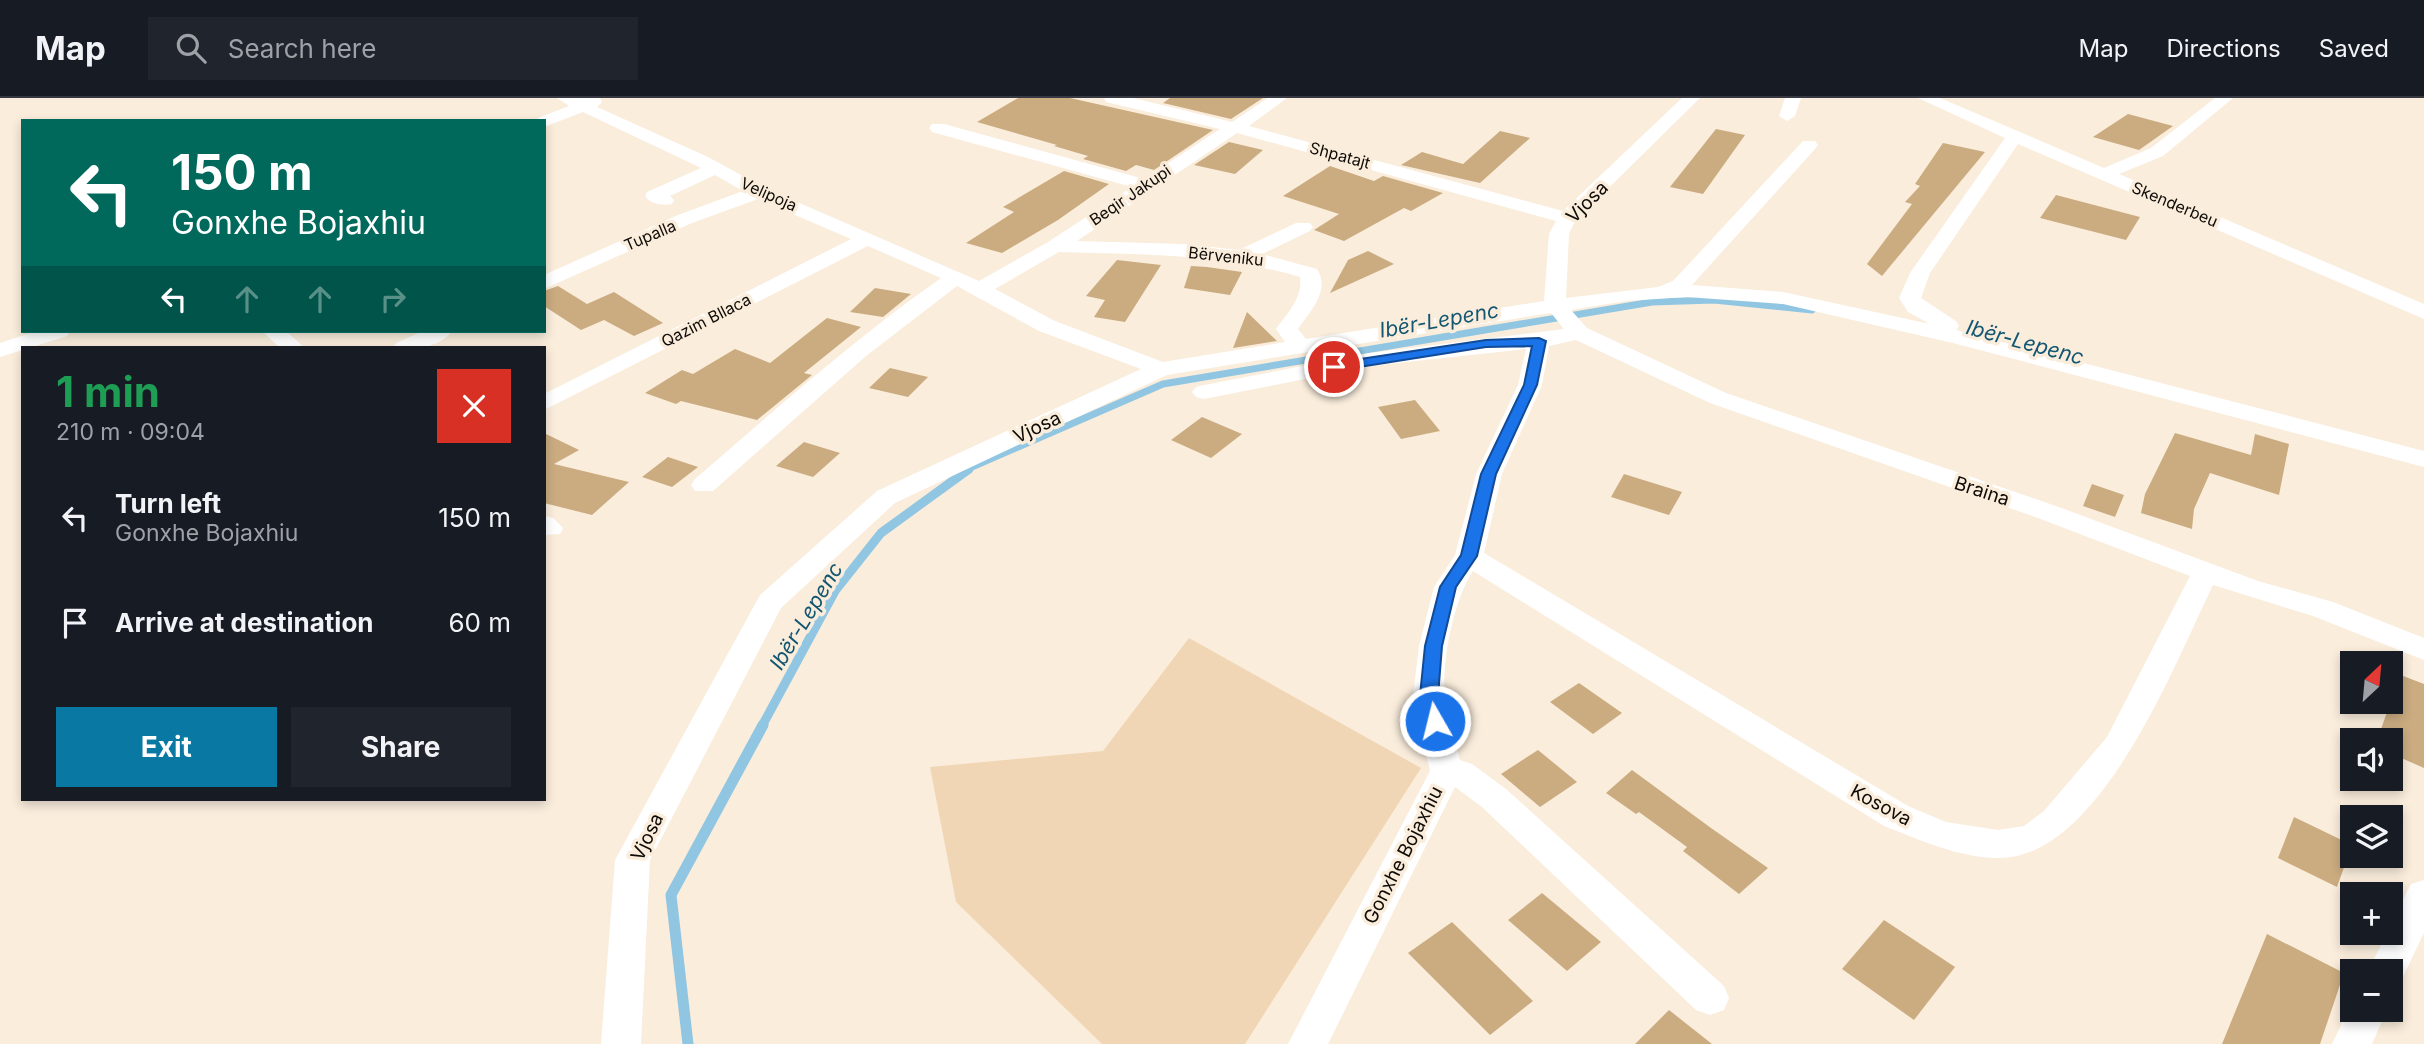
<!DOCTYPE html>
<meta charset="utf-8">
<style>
:root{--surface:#171b24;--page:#20242c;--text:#f1f3f6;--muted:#9ea1a6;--line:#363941;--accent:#0979a3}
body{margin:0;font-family:Inter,sans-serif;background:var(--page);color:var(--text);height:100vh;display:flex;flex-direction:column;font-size:26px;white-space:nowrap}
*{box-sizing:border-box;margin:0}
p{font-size:23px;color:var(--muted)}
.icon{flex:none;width:38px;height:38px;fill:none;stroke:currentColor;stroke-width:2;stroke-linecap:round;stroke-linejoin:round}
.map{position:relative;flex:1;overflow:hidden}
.drawer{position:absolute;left:21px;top:248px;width:525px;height:455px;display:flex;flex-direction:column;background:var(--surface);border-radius:0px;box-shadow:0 4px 10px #0003}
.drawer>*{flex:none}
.guide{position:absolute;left:21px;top:21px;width:525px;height:214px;border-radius:0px;box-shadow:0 4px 10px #0003;background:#00695c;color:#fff;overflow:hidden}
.needle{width:46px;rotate:26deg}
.tools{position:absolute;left:2340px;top:553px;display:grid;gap:14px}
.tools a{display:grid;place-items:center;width:63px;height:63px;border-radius:0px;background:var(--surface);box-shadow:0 4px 10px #0003;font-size:35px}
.pin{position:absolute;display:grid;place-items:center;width:60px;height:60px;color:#fff;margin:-30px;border:4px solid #fff;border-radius:50%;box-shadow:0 2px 7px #0007}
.me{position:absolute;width:77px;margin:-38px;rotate:352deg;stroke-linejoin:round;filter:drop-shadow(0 0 5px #0008)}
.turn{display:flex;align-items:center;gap:24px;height:147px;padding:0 35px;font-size:32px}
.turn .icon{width:91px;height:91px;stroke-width:2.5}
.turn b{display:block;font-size:49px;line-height:60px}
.lanes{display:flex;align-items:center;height:66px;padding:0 35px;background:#0003;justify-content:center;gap:35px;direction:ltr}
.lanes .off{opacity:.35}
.round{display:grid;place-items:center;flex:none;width:74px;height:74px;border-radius:0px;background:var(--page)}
.head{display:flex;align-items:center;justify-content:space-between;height:119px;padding:0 35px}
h1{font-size:42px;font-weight:700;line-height:52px;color:#1e9e55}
.action{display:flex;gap:14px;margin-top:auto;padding:14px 35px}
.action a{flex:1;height:80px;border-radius:0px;background:var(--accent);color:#fff;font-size:28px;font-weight:700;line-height:80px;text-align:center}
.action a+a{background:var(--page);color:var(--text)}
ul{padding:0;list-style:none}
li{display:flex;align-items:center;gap:21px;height:105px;padding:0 35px}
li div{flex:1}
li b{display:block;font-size:26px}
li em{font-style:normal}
header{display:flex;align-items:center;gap:42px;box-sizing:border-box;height:98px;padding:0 35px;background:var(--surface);border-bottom:2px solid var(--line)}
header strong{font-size:33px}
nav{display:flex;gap:38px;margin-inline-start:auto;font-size:24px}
.search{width:490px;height:63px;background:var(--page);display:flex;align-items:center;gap:18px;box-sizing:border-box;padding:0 24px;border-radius:0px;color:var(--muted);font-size:26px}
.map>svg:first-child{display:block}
</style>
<header>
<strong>Map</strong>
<div class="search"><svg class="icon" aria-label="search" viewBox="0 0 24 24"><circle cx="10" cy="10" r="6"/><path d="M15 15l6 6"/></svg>Search here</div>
<nav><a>Map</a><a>Directions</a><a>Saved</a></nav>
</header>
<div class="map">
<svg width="2424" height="946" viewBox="0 0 2424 946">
<rect width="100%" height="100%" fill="#faeddc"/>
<path fill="#f0d6b4" d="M1189 540 1421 670 1245 946H1102L956 804 930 669 1103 653Z"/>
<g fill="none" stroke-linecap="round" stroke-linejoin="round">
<path stroke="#91c6e2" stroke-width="7" d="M965 372 1163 286 1652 204 1714 202 1812 212"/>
<path stroke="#91c6e2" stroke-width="9" d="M762 628 835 493 881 435 969 371"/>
<path stroke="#91c6e2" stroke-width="11" d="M688 946 671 797 763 627"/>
</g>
<g fill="#cbac81">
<path d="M1018 0H1070L1213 32 1154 72 1136 67 1126 73 1083 61 1088 58 1054 48 1057 47 977 24Z"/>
<path d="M1170 0H1263L1231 21 1163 5Z"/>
<path d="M2128 16 2173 28 2139 52 2093 39Z"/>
<path d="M1716 31 1745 37 1703 96 1670 89Z"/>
<path d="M1500 33 1530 40 1480 85 1401 67 1422 54 1463 66Z"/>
<path d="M1229 44 1263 52 1235 76 1194 67Z"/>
<path d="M1943 45 1985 54 1882 178 1867 166 1912 106 1905 104 1920 88 1915 86Z"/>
<path d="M1330 68 1374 83 1383 78 1443 95 1411 113 1404 110 1344 143 1314 132 1339 116 1283 98Z"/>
<path d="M1064 73 1109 86 1058 122 1002 155 966 145 1014 114 1003 109Z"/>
<path d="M2056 97 2140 119 2126 142 2040 120Z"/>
<path d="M1368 153 1394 166 1330 195 1348 162Z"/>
<path d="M1117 162 1161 167 1125 224 1094 219 1105 202 1086 198Z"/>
<path d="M1191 168 1207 169 1242 174 1230 197 1184 190Z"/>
<path d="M558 188 587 206 614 194 663 225 634 238 604 222 581 232 544 208V193Z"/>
<path d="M875 190 911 196 883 219 850 214Z"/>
<path d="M1247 214 1277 243 1233 250Z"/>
<path d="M827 220 861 229 804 275 812 277 757 322 681 303 676 306 645 295 682 272 693 276 735 251 770 265Z"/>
<path d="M890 270 928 279 908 299 869 290Z"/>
<path d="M1415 302 1440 333 1401 341 1378 309Z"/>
<path d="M1202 319 1242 336 1211 360 1171 342Z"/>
<path d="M544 335 579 352 554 366 629 384 592 417 544 405Z"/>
<path d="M2175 335 2251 357 2255 336 2289 346 2279 397 2210 375 2194 411 2192 431 2141 415 2145 396Z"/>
<path d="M804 344 840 355 813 379 776 368Z"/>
<path d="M668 359 698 369 672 389 642 379Z"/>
<path d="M1624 376 1682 394 1669 417 1611 399Z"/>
<path d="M2092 386 2124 397 2115 419 2083 408Z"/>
<path d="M2390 573 2424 586V670L2390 655V642H2377L2390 606Z"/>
<path d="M1579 585 1622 615 1593 636 1550 604Z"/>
<path d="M1538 652 1577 684 1540 709 1501 676Z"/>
<path d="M1632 672 1711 730 1768 770 1739 796 1683 753 1687 749 1639 714 1636 716 1606 695Z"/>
<path d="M2294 719 2352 747 2337 789 2278 760Z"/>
<path d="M1542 795 1601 844 1567 873 1508 822Z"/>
<path d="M1884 822 1955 869 1914 922 1842 871Z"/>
<path d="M1452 824 1533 903 1490 937 1408 855Z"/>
<path d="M2267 836 2344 875 2320 946H2222Z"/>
<path d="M1669 912 1712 946H1635Z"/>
</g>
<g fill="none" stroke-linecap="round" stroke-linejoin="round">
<g fill="#fff" fill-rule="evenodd">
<path d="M557 0H600L602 4 597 9 708 59 765 90 979 183 1048 144 1132 89 932 34 929 30 932 26H944L1144 81 1220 31 1106 4 1104 0H1133L1232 24 1268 0H1287L1249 28 1563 113 1682 0H1700L1575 123 1569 136 1566 200 1658 189 1673 183 1803 43H1815L1818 47 1815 51 1692 187 1783 194 1930 226 1908 214 1899 200 1910 175 2005 40 1918 0H1940L2104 70 2151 50 2215 0H2233L2163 58 2119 76 2424 206V221L2018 46 1930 175 1921 200 1956 223 1959 228 1956 232 2424 353V369L1953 245 1783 206 1687 199 1626 203 1571 212 1587 230 1726 295 2056 408 2258 483 2333 504 2424 540V562L2313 518 2213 487C2175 565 2099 763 1997 760 1957 759 1920 742 1884 728L1473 473C1454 501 1441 564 1445 599 1447 620 1455 642 1460 662L1472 666 1506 691 1724 888 1729 900 1724 912 1710 917 1696 912 1482 709 1455 689 1328 946H1288L1430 673 1413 598 1419 548 1434 489 1455 457 1476 376 1518 287 1526 251 1370 268 1204 301 1196 299 1192 294 1196 289 1204 287 1370 255 1564 231 1551 215 1167 277 895 405 781 510 650 762 641 946H601L615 762 760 497 877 393 1141 271 1039 233 957 188 866 258 713 393H695L691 387 695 381C775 312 854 241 941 180L868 148 544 312V296L851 141 758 101 692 125 544 191V177L678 117 743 93 715 77 670 98 674 102 672 106C663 108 650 106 645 98L647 94 701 70 583 14 544 29V23H536L538 20 569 8ZM1237 35 1556 123 1549 136 1544 203 1306 241 1298 231C1310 214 1331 192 1317 171L1262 156 1310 133 1313 129 1310 125H1296L1239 152 1184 146 1077 143ZM1059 154C1140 156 1222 156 1300 179 1303 200 1287 215 1276 231L1285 244 1163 264 1055 223 995 191ZM1576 242 1710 305 2038 420 2190 478 2107 639 2044 713 2024 728 1998 732 1946 724 1908 708 1484 455 1502 376 1542 287 1549 248Z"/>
<path d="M1785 0H1801L1795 18 1787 23 1779 18Z"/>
<path d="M37 233H70L67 238 0 259V245Z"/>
<path d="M262 233H286L305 250H280Z"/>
<path d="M423 233H452C439 251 412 251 393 250L396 245Z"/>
<path d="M544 418 553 420 563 430 560 436 544 437Z"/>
<path d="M2424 782V835L2400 885 2390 888V873H2368L2387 835H2390V828L2411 786Z"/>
<path d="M2352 904V912H2387L2372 946H2332Z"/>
</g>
</g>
<path fill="#1a73e8" stroke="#114b97" stroke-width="2" d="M1539 240 1546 243 1537 287 1496 376 1477 458 1456 489 1442 548 1438 598 1444 623 1435 630 1426 623 1420 598 1425 548 1440 489 1461 457 1481 376 1524 287 1532 248 1486 249 1334 273 1328 269 1334 265 1486 242Z"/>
<g text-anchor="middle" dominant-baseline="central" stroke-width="7" stroke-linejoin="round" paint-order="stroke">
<g font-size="16" fill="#0f0b06" stroke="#faeddc">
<text transform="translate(1340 57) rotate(15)">Shpatajt</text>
<text transform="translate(769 96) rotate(24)">Velipoja</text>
<text transform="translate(1130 97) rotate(-34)">Beqir Jakupi</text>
<text transform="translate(2175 106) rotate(23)">Skenderbeu</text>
<text transform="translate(650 137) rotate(-23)">Tupalla</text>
<text transform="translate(1226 158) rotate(6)">Bërveniku</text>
<text transform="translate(706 222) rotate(-27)">Qazim Bllaca</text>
</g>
<g font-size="19" fill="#0f0b06" stroke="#faeddc">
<text transform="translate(1587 104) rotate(-45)">Vjosa</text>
<text transform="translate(1037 329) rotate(-25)">Vjosa</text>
<text transform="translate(1982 393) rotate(18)">Braina</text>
<text transform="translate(1881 707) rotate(28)">Kosova</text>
<text transform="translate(647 739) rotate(-64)">Vjosa</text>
<text transform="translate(1403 757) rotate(-63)">Gonxhe Bojaxhiu</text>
</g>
<g font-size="21" font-style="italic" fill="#135672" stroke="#faeddc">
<text transform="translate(1439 222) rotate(-10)">Ibër-Lepenc</text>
<text transform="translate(2025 244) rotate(15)">Ibër-Lepenc</text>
<text transform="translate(806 518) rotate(-59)">Ibër-Lepenc</text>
</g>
</g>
</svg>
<div class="tools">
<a><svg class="needle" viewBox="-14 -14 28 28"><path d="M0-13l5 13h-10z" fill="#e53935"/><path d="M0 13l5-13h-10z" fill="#9ea1a6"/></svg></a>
<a><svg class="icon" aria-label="sound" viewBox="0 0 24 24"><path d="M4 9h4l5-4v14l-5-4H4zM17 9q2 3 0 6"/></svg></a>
<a><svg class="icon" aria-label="layers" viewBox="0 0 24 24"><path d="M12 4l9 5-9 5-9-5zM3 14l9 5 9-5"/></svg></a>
<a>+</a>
<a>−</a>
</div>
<div class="pin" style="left:1334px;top:269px;background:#d93025"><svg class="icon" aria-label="arrive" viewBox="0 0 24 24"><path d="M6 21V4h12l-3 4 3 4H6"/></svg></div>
<svg class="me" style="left:1435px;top:623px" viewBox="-20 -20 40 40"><circle r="17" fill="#1a73e8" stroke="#fff" stroke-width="3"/><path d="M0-11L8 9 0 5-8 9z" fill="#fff"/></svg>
<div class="guide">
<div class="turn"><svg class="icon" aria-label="left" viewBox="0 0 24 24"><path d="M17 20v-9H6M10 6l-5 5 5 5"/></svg><div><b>150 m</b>Gonxhe Bojaxhiu</div></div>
<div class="lanes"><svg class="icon" aria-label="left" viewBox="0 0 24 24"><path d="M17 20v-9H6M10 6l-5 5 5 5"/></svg><svg class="icon off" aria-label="ahead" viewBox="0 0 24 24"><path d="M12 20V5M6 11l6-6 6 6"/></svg><svg class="icon off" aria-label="ahead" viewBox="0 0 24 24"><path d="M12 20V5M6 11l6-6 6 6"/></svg><svg class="icon off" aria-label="right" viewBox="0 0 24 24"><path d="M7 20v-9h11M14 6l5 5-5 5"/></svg></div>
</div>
<section class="drawer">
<div class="head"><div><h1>1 min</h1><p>210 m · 09:04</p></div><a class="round" style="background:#d93025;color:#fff"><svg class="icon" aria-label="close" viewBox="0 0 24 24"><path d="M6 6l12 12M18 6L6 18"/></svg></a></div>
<ul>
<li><svg class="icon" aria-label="left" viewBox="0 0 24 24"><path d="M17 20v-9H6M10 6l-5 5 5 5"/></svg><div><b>Turn left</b><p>Gonxhe Bojaxhiu</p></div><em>150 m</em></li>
<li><svg class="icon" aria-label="arrive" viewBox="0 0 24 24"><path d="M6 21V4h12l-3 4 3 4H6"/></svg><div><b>Arrive at destination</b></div><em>60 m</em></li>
</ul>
<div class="action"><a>Exit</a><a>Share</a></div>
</section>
</div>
